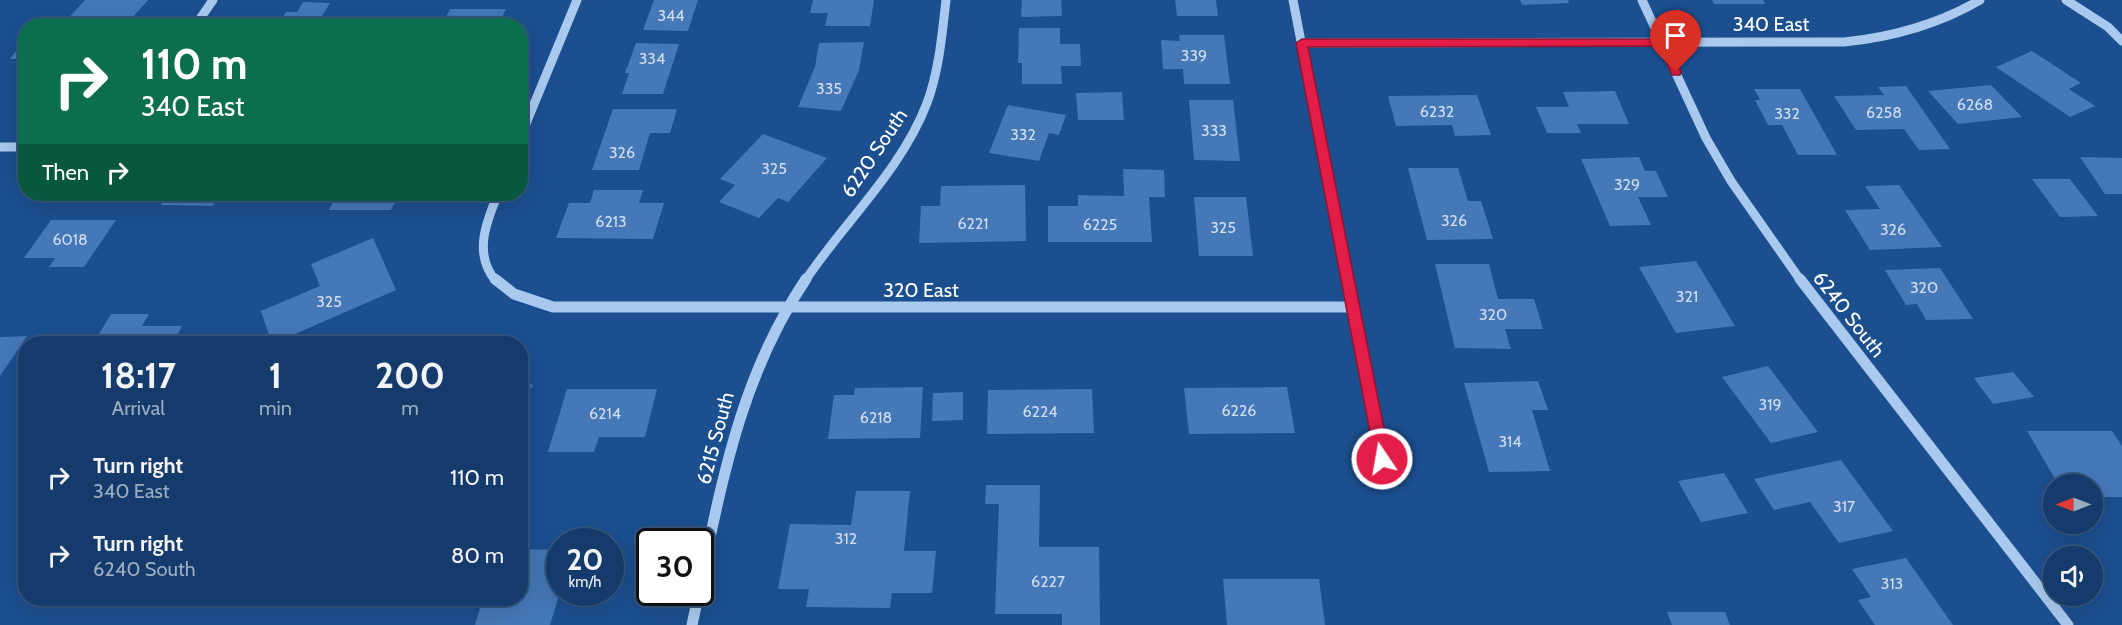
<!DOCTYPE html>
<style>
:root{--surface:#143b6b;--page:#214673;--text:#f1f3f6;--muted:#9dadc1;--line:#33557e}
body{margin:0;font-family:Cabin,sans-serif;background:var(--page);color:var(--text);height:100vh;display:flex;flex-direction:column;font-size:22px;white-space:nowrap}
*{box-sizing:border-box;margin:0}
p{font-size:20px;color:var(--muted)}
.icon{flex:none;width:33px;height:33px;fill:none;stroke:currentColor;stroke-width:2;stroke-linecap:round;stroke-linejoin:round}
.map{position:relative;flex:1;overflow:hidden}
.side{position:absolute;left:18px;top:336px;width:510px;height:270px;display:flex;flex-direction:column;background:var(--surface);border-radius:24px;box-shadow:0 6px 24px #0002,0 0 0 2px var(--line)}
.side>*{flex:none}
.banner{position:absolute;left:18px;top:18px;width:510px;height:183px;border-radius:24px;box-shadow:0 6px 24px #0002,0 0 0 2px var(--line);background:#0b6e4f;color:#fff;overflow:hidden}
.needle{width:39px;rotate:270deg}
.fabs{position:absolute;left:2043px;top:474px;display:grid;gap:12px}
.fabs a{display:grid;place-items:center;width:60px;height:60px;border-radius:50%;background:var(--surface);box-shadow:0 6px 24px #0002,0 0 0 2px var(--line);font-size:30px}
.speed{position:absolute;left:546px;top:528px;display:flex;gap:12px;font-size:30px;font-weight:700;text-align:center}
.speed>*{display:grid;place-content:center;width:78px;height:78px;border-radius:50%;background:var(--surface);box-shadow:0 6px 24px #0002,0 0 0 2px var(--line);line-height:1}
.speed small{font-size:15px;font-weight:400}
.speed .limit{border:3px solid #111;border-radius:9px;background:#fff;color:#111}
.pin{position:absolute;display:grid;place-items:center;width:51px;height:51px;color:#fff;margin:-62px -26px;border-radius:50% 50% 50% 0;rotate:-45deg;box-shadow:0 0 6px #0007}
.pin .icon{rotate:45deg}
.me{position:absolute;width:66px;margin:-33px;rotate:348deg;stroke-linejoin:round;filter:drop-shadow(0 0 4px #0008)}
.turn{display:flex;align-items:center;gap:21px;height:126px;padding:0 24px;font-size:27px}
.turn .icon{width:78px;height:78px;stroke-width:2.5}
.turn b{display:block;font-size:42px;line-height:51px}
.then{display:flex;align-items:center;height:57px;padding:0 24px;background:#0003;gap:12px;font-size:22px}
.eta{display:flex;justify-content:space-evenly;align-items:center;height:102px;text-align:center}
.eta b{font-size:36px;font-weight:700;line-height:42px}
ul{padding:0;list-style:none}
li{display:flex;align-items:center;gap:18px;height:78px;padding:0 24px}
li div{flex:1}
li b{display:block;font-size:22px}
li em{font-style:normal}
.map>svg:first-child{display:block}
</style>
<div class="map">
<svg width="2122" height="625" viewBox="0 0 2122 625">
<rect width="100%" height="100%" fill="#1b4f8f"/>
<g fill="#4478b7">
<path d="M85 0H148L132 18 114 17 107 26 63 24Z"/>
<path d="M654 0H698L688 31 643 30Z"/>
<path d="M813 0H874L870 26H825L828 13H810Z"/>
<path d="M1022 0H1061L1062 16 1021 17Z"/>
<path d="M1175 0H1216L1218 16H1177Z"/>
<path d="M1520 0H1568L1569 3 1522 5Z"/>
<path d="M1712 0H1763L1765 4H1714Z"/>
<path d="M303 2 330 3 316 26H278L286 12H297Z"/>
<path d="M450 9H506L498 26H442Z"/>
<path d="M1019 28H1060V44H1080L1081 66H1061L1062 84H1022V63H1018Z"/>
<path d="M1179 35H1224L1230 84H1184L1183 69H1163L1161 40 1180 41Z"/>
<path d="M23 42H26V59H10Z"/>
<path d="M864 42 859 70 841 111 798 107 815 67 819 43Z"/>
<path d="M636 43 679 44 663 94H622L629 73H625Z"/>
<path d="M2032 51 2081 83 2069 89 2095 106 2070 117 1996 67Z"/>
<path d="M1991 85 2022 117 1958 124 1928 91Z"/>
<path d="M1906 86 1950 149 1919 150 1904 129 1856 130 1834 96 1884 95 1878 87Z"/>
<path d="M1754 89H1800L1837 155H1798L1782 125H1768L1755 100H1760Z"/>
<path d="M1615 91 1629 124H1577L1581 133H1547L1536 107H1569L1563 92Z"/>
<path d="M1122 92 1124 120H1078L1076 93Z"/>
<path d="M1477 95 1491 135 1455 136 1452 125 1396 126 1388 96Z"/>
<path d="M1189 100H1233L1240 161 1194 160Z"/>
<path d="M1008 105 1066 115 1059 135 1049 133 1039 161 989 153Z"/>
<path d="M613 109H677L670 133H650L639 170H592Z"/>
<path d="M763 134 827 158 788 202 778 198 759 218 719 202 735 185 720 179Z"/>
<path d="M1639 157 1645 171H1656L1668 197H1638L1651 225 1610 226 1581 159Z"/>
<path d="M2080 157 2122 158V194H2105Z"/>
<path d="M1408 168H1458L1468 201H1481L1493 239 1427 240Z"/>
<path d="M1123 169 1164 170 1165 197H1149L1152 242H1048V206H1078V195L1124 196Z"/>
<path d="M2032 179H2070L2098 216 2060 217Z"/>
<path d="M1025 185 1026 241 919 243 921 206H940L941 186Z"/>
<path d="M1899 185 1942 247 1870 250 1845 210 1880 209 1865 186Z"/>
<path d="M594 190H643L639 203H664L653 239 556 238 569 203H590Z"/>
<path d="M168 194H220L213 206 161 205Z"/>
<path d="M337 194H399L391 210H329Z"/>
<path d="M1194 197H1246L1253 256H1199Z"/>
<path d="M51 220H116L84 267H49L55 258H24Z"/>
<path d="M373 238 396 290 272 344 261 311 320 286 311 264Z"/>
<path d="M1696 261 1735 326 1676 333 1639 267Z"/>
<path d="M1435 264H1489L1498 299H1534L1543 329H1505L1511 349 1455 348Z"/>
<path d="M1940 268 1973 319 1926 320 1917 304 1906 305 1885 270Z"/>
<path d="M111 314H149L142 326H182L172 344H93Z"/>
<path d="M27 336 0 376V337Z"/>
<path d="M1768 366 1818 432 1771 443 1722 377Z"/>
<path d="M2013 372 2034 397 1993 404 1974 378Z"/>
<path d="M1538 381 1548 410H1532L1550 471 1489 472 1464 383Z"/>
<path d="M520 382 533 385 520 404Z"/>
<path d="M923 387 920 438 828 439 834 395H854L855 388Z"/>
<path d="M1287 387 1295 433 1189 434 1184 388Z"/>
<path d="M567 389H657L645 437H599L594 452H548Z"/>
<path d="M1092 389 1094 433 987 434 988 390Z"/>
<path d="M963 392V420L932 421 933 393Z"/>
<path d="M2027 431H2112L2122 446V497H2092V484H2058Z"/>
<path d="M1841 460 1893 531 1839 543 1810 502 1774 510 1754 479Z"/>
<path d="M1724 473 1748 513 1701 522 1678 481Z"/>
<path d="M986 485H1040L1039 547H1099L1100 625H1062V614H995L999 504H985Z"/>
<path d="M856 491H910L904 551H936L932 593H892L890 608 806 607 809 589H778L790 524 851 525Z"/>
<path d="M520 549 560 550V592L550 625H475L483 598H520Z"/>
<path d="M1906 558 1953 625H1875L1858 600 1871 597 1852 569Z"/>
<path d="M1223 579H1319L1325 625H1227Z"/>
<path d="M1667 612H1725L1730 625H1672Z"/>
</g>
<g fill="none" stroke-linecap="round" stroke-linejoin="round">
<g stroke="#a9c9ee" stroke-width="9">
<path d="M1293 0 1347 281"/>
<path d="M1642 0 1706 138 1731 181 1801 281"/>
<path d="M2066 0 2108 27 2122 41"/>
<path d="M195 26 213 0"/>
<path d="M1302 43 1844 42C1893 37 1937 25 1980 0"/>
<path d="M520 138 577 0"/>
<path d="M0 147H26"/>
<path d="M496 281C473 255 486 222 498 194"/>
<path d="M805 281C844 222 901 171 927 103 939 71 942 35 946 0"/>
</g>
<g stroke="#a9c9ee" stroke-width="11">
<path d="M495 279 514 294 553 307H1351"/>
<path d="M1347 279 1382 459"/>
<path d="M1800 279 2068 625"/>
<path d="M700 585C723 476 742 374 806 279"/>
<path d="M692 625 699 592"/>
</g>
</g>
<path fill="#e11d48" stroke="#92132f" stroke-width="1.5" d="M1302 39H1663L1669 43 1681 72 1680 75H1672L1659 46 1308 47 1390 459 1388 463 1382 465 1377 463 1375 459 1296 43Z"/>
<g text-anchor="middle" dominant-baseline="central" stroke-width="5" stroke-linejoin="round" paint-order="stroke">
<g font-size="16" fill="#d0dded">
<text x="671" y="15">344</text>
<text x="1194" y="55">339</text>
<text x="652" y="58">334</text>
<text x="829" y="88">335</text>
<text x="1975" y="104">6268</text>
<text x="1437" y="111">6232</text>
<text x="1884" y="112">6258</text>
<text x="1787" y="113">332</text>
<text x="1214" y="130">333</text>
<text x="1023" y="134">332</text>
<text x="622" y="152">326</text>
<text x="774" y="168">325</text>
<text x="1627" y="184">329</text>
<text x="1454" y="220">326</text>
<text x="611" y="221">6213</text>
<text x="973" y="223">6221</text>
<text x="1100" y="224">6225</text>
<text x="1223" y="227">325</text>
<text x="1893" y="229">326</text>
<text x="70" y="239">6018</text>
<text x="1924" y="287">320</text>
<text x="1687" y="296">321</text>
<text x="329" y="301">325</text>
<text x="1493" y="314">320</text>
<text x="1770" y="404">319</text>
<text x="1239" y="410">6226</text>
<text x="1040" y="411">6224</text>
<text x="605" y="413">6214</text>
<text x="876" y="417">6218</text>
<text x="1510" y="441">314</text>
<text x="1844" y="506">317</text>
<text x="846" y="538">312</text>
<text x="1048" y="581">6227</text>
<text x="1892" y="583">313</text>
</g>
<g font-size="20" fill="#fff" stroke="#1b4f8f">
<text x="1771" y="24">340 East</text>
<text transform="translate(874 153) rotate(-56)">6220 South</text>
<text x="921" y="290">320 East</text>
<text transform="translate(1849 314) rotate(52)">6240 South</text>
<text transform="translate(715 438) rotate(-75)">6215 South</text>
</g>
</g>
</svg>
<div class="fabs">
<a><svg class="needle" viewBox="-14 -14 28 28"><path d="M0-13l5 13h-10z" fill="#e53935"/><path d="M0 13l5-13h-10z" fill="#9dadc1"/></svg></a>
<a><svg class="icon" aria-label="sound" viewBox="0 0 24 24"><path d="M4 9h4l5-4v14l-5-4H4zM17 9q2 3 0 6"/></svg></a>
</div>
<div class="speed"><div>20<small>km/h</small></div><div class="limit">30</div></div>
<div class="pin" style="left:1676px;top:72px;background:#d93025"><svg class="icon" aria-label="arrive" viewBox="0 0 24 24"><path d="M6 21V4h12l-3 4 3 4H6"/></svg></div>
<svg class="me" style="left:1382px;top:459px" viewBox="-20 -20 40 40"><circle r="17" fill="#e11d48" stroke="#fff" stroke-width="3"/><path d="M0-11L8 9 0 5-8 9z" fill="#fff"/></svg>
<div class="banner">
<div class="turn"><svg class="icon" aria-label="right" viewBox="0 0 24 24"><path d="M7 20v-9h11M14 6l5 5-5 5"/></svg><div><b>110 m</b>340 East</div></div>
<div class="then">Then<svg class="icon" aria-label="right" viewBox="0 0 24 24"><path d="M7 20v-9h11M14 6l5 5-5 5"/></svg></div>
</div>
<section class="side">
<div class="eta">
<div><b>18:17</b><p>Arrival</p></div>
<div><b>1</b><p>min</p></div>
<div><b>200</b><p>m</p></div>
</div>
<ul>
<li><svg class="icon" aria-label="right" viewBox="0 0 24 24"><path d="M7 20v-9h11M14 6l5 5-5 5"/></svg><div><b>Turn right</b><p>340 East</p></div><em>110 m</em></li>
<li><svg class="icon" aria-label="right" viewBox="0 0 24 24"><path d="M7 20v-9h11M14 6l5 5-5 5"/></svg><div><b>Turn right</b><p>6240 South</p></div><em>80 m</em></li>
</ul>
</section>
</div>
